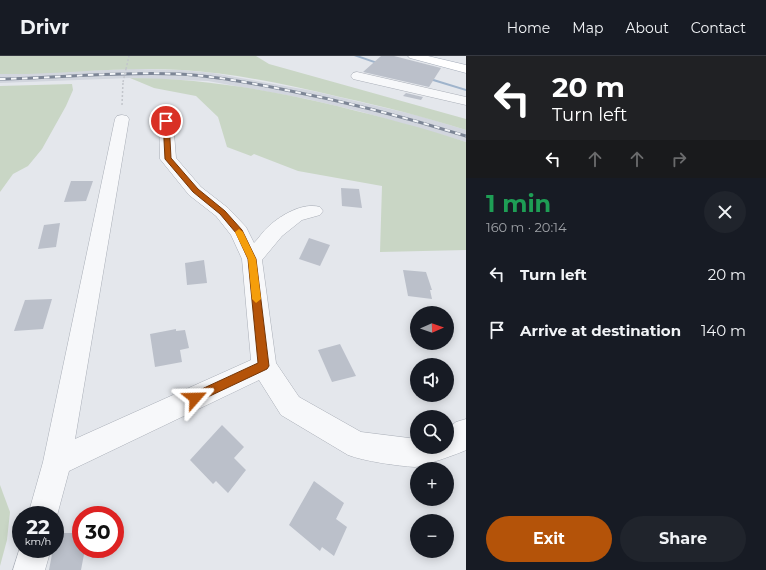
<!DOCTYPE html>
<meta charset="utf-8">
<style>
:root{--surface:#171b24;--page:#20242c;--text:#f1f3f6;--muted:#9ea1a6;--line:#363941;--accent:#b45309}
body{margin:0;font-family:Montserrat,sans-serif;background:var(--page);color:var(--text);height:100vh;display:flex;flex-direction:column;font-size:15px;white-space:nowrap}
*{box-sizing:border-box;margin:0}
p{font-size:13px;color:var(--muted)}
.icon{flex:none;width:22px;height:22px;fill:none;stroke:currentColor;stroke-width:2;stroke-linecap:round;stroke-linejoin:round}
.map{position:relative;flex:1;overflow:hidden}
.drawer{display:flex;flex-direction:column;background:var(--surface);width:300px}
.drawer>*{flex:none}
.guide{background:#202124;color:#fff;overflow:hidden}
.needle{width:26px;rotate:88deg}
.tools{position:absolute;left:410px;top:250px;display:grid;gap:8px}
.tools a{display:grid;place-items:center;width:44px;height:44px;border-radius:50%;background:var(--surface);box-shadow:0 2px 10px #0003;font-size:20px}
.speed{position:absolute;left:12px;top:450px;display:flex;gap:8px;font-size:20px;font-weight:700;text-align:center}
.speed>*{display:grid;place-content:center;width:52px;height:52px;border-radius:50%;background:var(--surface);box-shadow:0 2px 10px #0003;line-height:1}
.speed small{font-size:10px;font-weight:400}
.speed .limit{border:6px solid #d22;background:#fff;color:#111}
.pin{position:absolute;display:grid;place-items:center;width:34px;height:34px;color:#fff;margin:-17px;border:2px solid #fff;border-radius:50%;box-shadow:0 1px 4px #0007}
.me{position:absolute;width:44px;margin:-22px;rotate:65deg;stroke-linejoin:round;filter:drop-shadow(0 0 3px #0008)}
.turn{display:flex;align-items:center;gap:14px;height:84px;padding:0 20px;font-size:18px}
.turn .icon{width:52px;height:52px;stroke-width:2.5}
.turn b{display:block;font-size:28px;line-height:34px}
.lanes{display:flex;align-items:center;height:38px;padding:0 20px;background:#0003;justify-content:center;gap:20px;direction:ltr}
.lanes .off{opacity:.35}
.round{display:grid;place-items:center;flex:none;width:42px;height:42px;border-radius:21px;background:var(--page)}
.overview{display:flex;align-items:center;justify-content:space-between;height:68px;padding:0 20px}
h1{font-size:24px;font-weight:700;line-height:30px;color:#1e9e55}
.action{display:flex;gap:8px;margin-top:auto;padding:8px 20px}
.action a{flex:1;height:46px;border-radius:24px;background:var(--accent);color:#fff;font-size:16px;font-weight:700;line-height:46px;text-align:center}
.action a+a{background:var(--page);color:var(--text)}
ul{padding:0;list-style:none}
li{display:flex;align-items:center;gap:12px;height:56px;padding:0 20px}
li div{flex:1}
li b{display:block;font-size:15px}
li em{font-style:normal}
header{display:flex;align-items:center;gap:24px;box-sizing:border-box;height:56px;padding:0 20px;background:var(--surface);border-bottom:1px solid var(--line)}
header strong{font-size:19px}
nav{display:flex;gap:22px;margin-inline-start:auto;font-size:14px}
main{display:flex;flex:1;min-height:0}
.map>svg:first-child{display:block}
</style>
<header>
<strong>Drivr</strong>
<nav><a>Home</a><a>Map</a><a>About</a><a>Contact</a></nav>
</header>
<main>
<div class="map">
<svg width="466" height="514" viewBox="0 0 466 514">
<rect width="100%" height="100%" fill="#e4e7ec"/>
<path fill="#d2d6de" d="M132 13 182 14 213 17 313 35 420 60 466 74V86L362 56 307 43 208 25 130 22 0 27V18Z"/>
<g fill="#c9d6c5">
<path d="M0 0H256L269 8 466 63V74C425 61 382 50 340 41 288 29 235 17 182 14 121 10 61 19 0 18Z"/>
<path d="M130 22C201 22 269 34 337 50 381 61 424 72 466 86V194L380 196 382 130 298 115 254 98 251 100 227 91 218 61 196 40 154 32Z"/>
<path d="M72 28 73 34 66 50 42 93 28 110 13 118 0 136V30Z"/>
<path d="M0 429 10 456 7 484 0 510Z"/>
</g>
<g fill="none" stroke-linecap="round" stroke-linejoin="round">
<g fill="#9fb4cc" fill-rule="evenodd">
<path d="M354 0H360L386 9 383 10Z"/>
<path d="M424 20 466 33V35L423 22V20Z"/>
</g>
</g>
<g fill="#bbc0ca">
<path d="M381 0H394L441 12 429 31 363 16Z"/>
<path d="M406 37 423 41 421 44 403 40Z"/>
<path d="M71 125H93L86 145 64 146Z"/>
<path d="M341 132 359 133 362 152 342 150Z"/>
<path d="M60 167 56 191 38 193 44 169Z"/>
<path d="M309 182 330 189 320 210 299 203Z"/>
<path d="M204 204 207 227 187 229 185 207Z"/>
<path d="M403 214 426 216 432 234H430L432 243 408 240Z"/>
<path d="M52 243 43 273 14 275 25 244Z"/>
<path d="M176 273V275L185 274 189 292 180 294 182 306 155 311 150 278Z"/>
<path d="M340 288 356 320 332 326 318 294Z"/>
<path d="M222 369 244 391 234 402 246 414 228 437 216 425 213 428 190 404Z"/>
<path d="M314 425 344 447 336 463 347 471 334 500 322 491 320 495 289 469Z"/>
<path d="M57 477H81V493H85L81 514H49L53 493H55Z"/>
</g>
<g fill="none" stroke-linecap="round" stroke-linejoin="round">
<g stroke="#a9aeb7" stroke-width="1">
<g id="minor">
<path d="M357 16 466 41V49L353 23 351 20 353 17Z"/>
<path d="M122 59 127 60 129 63 75 383 251 304 242 203 231 179 216 160 189 139 160 103 159 65 161 62 166 61 171 62 173 65 176 102 201 131 228 152 246 171 254 187C259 182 263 175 269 170 281 159 303 146 320 151L323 155 320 159 302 164 282 180 262 204 276 307 299 341 361 376 417 383V391H447V373L456 366 466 363V394C461 397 420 411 415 411 398 410 363 405 348 399L281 359 259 324 69 415 55 467V459H28L43 406 115 63 117 60Z"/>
<path d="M21 488V493H51L45 514H13Z"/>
</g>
</g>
<g stroke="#a3abb8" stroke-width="1">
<path id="major" d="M408 0H428L466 9V17L410 2Z"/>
</g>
<g stroke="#c2c5cb" stroke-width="1.5" stroke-dasharray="2 2" stroke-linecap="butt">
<path d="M126 13 129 0"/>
<path d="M122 49 123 26"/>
</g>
<use href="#minor" fill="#f7f8fa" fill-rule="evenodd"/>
<use href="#major" fill="#fff" fill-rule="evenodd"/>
<g stroke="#7d8696" stroke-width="3">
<path id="rail" d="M0 23C60 22 119 15 179 18 213 20 247 26 281 33 343 45 405 61 466 80"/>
</g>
<use href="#rail" stroke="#f4f6f9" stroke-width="2" stroke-dasharray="5.5" stroke-linecap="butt"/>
<path stroke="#c2c5cb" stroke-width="1.5" stroke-dasharray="2 2" stroke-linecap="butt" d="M123 26 126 13"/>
</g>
<path fill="#b45309" stroke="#753606" d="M166 63 169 65 171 102 198 133 225 155 242 174 256 203 269 310 267 313 195 347 191 346 189 342 191 338 258 307 248 203 236 177 220 158 193 136 165 103 163 65Z"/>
<path fill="#f59e0b" d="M239 173 243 176 256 203 261 243 256 247 252 243 248 203 235 176Z"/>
</svg>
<div class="tools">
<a><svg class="needle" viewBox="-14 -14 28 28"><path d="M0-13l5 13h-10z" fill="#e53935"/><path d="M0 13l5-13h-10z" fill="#9ea1a6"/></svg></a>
<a><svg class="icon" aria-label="sound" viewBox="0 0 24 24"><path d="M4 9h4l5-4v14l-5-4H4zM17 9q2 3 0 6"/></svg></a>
<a><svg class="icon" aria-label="search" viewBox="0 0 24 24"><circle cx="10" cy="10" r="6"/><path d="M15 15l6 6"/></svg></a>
<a>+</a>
<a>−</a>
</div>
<div class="speed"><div>22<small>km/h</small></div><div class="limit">30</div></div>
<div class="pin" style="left:166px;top:65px;background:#d93025"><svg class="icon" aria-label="arrive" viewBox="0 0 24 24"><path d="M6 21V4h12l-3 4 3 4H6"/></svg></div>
<svg class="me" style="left:195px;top:342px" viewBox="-20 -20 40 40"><path d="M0-17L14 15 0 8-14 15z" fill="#b45309" stroke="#fff" stroke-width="4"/></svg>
</div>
<section class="drawer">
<div class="guide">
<div class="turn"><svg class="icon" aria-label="left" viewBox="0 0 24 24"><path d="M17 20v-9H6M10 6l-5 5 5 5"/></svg><div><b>20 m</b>Turn left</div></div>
<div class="lanes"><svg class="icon" aria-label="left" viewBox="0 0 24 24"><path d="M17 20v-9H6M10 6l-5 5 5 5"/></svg><svg class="icon off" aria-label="ahead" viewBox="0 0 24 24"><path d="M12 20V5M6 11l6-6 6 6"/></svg><svg class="icon off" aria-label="ahead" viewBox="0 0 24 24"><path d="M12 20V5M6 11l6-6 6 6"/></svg><svg class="icon off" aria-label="right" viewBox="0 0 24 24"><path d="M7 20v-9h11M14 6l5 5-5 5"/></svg></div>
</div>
<div class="overview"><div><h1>1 min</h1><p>160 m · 20:14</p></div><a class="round"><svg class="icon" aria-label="close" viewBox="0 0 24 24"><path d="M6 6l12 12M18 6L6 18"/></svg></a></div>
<ul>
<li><svg class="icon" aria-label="left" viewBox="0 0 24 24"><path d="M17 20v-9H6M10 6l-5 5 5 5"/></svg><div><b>Turn left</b></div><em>20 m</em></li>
<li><svg class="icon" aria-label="arrive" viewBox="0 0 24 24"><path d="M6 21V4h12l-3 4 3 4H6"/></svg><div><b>Arrive at destination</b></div><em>140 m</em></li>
</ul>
<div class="action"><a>Exit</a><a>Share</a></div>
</section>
</main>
